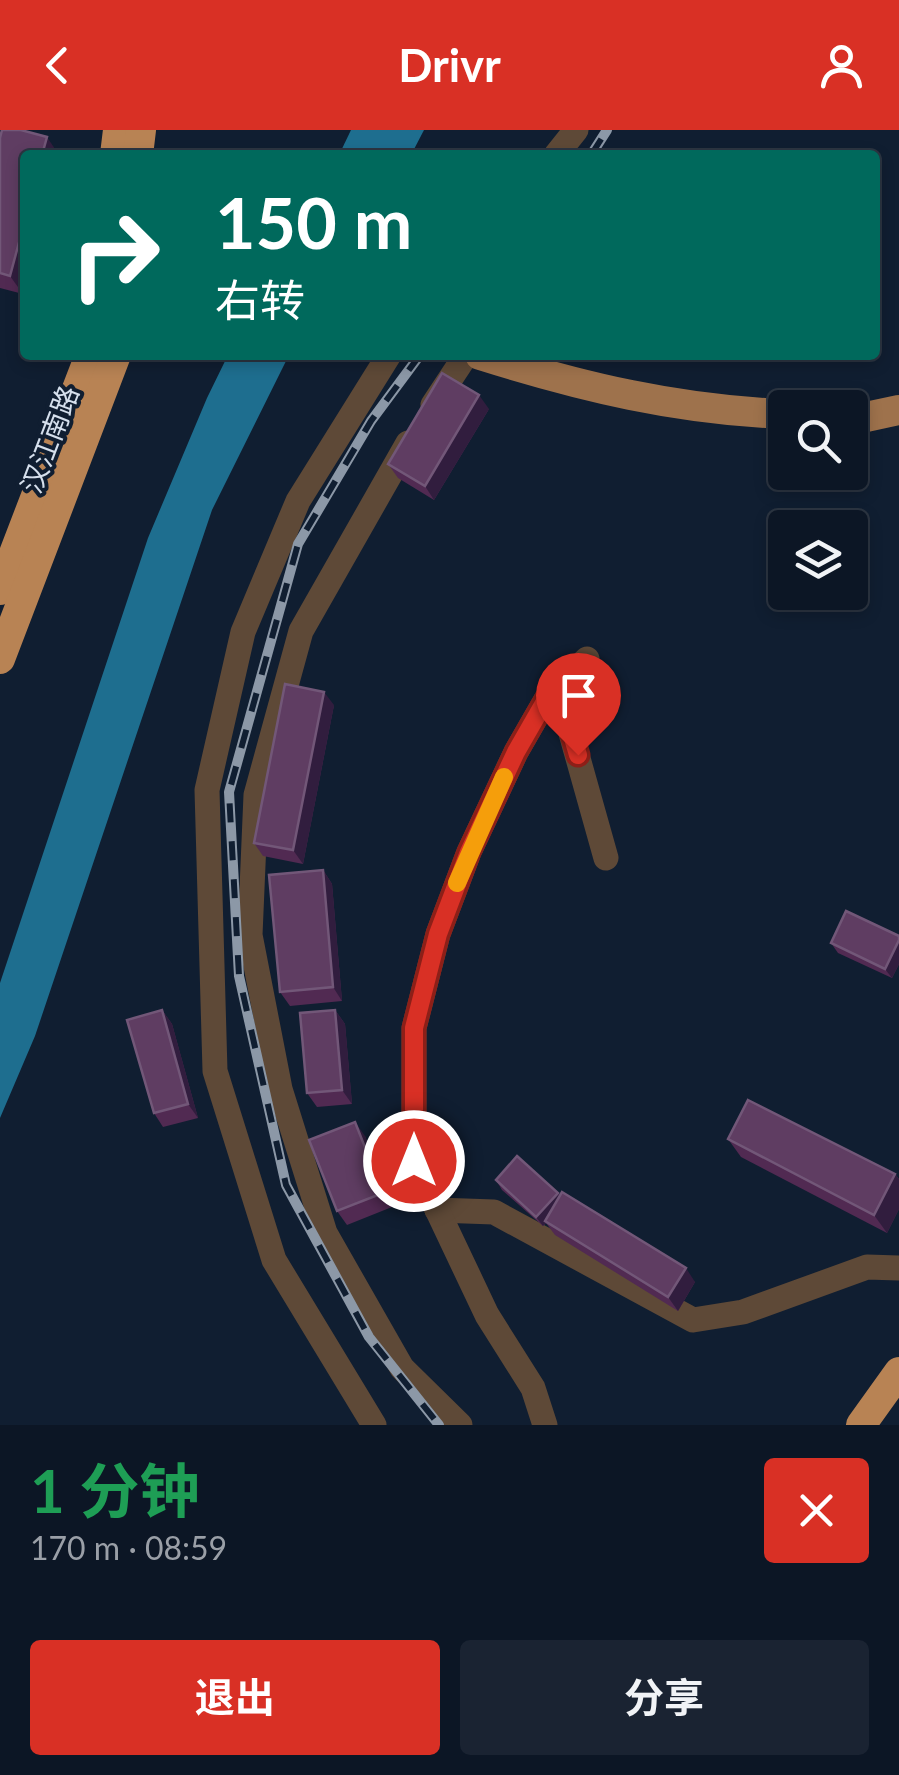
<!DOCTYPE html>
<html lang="zh">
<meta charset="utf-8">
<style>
:root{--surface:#0c1625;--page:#1a2332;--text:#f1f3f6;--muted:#9a9fa7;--line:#2c3542;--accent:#d93025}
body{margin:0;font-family:Lato,"Noto Sans SC",sans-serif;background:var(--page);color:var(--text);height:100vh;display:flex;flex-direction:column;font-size:38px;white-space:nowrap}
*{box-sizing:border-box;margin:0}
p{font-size:32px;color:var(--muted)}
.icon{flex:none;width:55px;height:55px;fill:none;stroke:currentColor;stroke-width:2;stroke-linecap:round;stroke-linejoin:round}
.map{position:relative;height:1295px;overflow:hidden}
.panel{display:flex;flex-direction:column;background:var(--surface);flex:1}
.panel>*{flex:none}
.top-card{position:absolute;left:20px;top:20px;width:860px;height:210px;border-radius:10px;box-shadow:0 5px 15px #0003,0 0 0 2px var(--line);background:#00695c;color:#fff;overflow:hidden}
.tools{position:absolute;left:768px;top:260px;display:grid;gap:20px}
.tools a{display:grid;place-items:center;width:100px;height:100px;border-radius:10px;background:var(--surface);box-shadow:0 5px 15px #0003,0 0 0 2px var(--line);font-size:50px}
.pin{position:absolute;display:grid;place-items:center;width:85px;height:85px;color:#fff;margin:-102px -42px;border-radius:50% 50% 50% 0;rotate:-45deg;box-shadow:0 0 10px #0007}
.pin .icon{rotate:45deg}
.me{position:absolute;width:110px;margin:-55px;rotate:0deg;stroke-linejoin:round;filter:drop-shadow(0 0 8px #0008)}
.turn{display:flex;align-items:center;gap:35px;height:210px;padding:0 30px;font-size:45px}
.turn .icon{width:130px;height:130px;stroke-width:2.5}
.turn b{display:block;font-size:70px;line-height:85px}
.round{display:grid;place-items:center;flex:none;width:105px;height:105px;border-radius:10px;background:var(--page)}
.headline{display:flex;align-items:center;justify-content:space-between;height:170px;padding:0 30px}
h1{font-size:60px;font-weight:700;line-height:75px;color:#1e9e55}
.action{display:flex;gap:20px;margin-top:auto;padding:20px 30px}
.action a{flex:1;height:115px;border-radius:10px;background:var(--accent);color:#fff;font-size:40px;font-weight:700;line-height:115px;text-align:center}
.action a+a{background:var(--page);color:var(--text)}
header{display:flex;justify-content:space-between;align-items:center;height:130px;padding:0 30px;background:var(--accent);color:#fff;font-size:45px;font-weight:700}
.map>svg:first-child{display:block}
</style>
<header><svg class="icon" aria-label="back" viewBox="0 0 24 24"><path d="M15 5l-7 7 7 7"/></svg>Drivr<svg class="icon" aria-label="person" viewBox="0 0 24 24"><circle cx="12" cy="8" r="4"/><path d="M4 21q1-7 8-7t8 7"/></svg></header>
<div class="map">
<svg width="899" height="1295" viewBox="0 0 899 1295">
<rect width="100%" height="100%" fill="#101e31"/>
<g fill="#1e6e8f">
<path d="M351 0H424L411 25H339Z"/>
<path d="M228 225H289L212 380 35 906 0 988V853L148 408 207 268Z"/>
</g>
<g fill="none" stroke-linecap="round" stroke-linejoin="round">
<g stroke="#5e4937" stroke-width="25">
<path d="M556 25 576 0"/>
<path d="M433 275 466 225"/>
<path d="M408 313 301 501 256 665 250 805 280 959 325 1103 402 1238 460 1295"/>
<path d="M558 557 606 728"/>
<path d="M437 1080 494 1082 693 1190 743 1182 867 1137 899 1138"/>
<path d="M374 1295 274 1130 215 941 207 660 243 502 298 371 389 225"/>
<path d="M545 1295 533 1258 487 1185 414 1031V898L438 804 469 722 516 622 547 568 587 529"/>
</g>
<g stroke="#9e724c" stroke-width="30">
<path d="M480 225C582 257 678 280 785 284"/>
<path d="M850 286 866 287 899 280"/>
</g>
<g stroke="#b88354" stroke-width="30">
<path d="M115 25 118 0"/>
<path d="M138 25 141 0"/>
<path d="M0 460 90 225"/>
<path d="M0 529 116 225"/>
<path d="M861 1295 899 1242"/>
</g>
<g stroke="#8c98a7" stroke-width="10">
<g id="rail">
<path d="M591 25 607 0"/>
<path d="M420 225 371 291 298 414 229 662 239 846 286 1055 369 1207 439 1295"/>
</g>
</g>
<use href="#rail" stroke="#101e31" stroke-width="6" stroke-dasharray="19" stroke-linecap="butt"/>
</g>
<g fill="#512a52">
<path d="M0 8 59 25H25V156L23 164 0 158Z"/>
<path d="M489 279 434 370 398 348 388 334Z"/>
<path d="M334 575 303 734 263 726 254 713Z"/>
<path d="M323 740 332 754 342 871 290 876 280 862Z"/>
<path d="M899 806V834L892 848 838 823 831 813Z"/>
<path d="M162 880 172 894 198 988 163 997 154 983Z"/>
<path d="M335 880 345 894 352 974 317 977 307 963Z"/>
<path d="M365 1006 392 1077 347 1095 337 1081Z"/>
<path d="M728 1009 895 1044 899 1049V1079L887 1103 741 1027Z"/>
<path d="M496 1050 558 1063 560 1066 695 1152 678 1181 555 1105 546 1093 543 1096 502 1060Z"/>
</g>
<g fill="#311d3e">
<path d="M47 7 59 25H42Z"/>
<path d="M25 90V156L23 164 10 146Z"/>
<path d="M479 265 489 279 434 370 425 356Z"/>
<path d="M324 562 334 575 303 734 293 720Z"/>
<path d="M323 740 332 754 342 871 333 857Z"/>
<path d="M899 810V834L892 848 885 839Z"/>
<path d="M162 880 172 894 198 988 188 974Z"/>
<path d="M335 880 345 894 352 974 342 960Z"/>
<path d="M355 992 365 1006 392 1077 383 1063Z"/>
<path d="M895 1044 899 1049V1079L887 1103 874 1085Z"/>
<path d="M558 1063 564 1073 543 1096 536 1087Z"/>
<path d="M686 1138 695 1152 678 1181 668 1167Z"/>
</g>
<g fill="#5f3d62" stroke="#725778" stroke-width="2.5">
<path d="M2 0H21L47 7 42 25H25V90L10 146 0 143V8Z"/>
<path d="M442 243 479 265 425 356 388 334Z"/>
<path d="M285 554 324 562 293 720 254 713Z"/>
<path d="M323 740 333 857 280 862 269 745Z"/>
<path d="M846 781 899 806V810L885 839 831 813Z"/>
<path d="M162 880 188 974 154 983 127 890Z"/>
<path d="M335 880 342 960 307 963 300 883Z"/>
<path d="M748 970 895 1044 874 1085 728 1009Z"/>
<path d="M355 992 383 1063 337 1081 309 1010Z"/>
<path d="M517 1026 558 1063 536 1087 496 1050Z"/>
<path d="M562 1062 686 1138 668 1167 545 1091Z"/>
</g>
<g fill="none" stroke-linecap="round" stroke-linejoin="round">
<g stroke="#8d1f18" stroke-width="25">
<path id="route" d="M414 1031V898L438 804 469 722 516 622 547 568 558 557 578 625"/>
</g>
<use href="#route" stroke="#d93025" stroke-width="18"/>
<path stroke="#f59e0b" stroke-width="18" d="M457 753 504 647"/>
</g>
<g text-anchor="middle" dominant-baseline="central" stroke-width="8" stroke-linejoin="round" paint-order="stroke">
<g font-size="28" fill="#d6e0ed" stroke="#101e31">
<text transform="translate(49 309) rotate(-69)">汉江南路</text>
</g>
</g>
</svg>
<div class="tools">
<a><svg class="icon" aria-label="search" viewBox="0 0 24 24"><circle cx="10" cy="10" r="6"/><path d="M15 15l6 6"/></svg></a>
<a><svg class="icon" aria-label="layers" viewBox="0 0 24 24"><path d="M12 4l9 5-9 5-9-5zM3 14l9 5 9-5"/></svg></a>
</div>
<div class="pin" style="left:578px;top:625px;background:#d93025"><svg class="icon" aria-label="arrive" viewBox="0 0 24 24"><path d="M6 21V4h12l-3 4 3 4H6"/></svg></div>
<svg class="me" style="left:414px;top:1031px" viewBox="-20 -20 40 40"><circle r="17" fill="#d93025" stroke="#fff" stroke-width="3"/><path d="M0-11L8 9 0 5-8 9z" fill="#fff"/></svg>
<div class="top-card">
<div class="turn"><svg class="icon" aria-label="right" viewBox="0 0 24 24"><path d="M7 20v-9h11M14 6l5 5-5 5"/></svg><div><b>150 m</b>右转</div></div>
</div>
</div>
<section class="panel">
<div class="headline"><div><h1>1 分钟</h1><p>170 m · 08:59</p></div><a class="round" style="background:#d93025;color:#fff"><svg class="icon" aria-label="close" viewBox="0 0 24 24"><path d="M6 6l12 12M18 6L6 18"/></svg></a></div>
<div class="action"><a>退出</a><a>分享</a></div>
</section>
